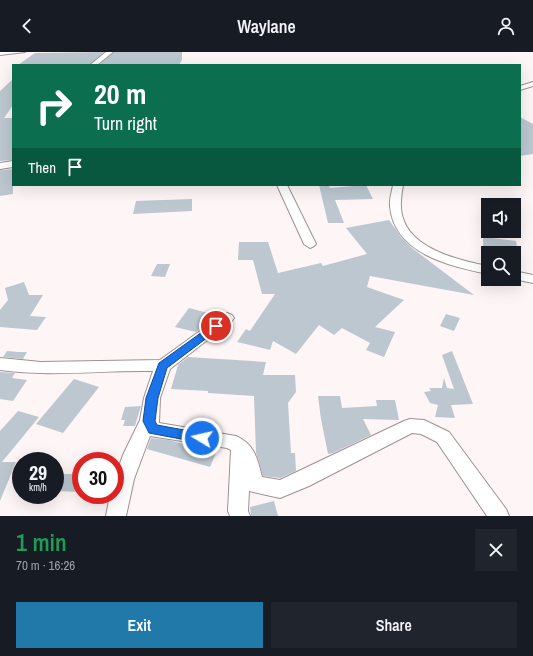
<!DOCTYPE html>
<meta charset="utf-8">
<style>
:root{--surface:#171b24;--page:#20242c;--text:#f1f3f6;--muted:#9ea1a6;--accent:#2079a8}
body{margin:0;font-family:"Archivo Narrow",sans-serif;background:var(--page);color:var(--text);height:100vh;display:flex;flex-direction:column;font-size:15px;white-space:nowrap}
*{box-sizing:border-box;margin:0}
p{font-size:13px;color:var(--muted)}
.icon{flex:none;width:22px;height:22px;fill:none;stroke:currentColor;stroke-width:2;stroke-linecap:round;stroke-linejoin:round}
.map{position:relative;height:464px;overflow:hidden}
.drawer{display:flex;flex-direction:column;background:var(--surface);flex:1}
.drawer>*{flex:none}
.top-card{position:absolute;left:12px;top:12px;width:509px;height:122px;border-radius:0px;box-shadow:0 4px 16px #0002;background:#0b6e4f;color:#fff;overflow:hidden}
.controls{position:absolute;left:481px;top:146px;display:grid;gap:8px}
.controls a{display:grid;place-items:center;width:40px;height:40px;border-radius:0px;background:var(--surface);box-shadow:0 4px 16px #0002;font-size:20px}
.speed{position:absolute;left:12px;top:400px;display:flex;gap:8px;font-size:20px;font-weight:700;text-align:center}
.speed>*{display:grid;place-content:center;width:52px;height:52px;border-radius:50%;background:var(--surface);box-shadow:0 4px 16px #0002;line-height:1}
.speed small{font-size:10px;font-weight:400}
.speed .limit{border:6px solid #d22;background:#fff;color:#111}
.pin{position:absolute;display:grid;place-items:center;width:34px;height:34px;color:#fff;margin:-17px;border:2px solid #fff;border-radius:50%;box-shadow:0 1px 4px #0007}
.me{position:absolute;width:44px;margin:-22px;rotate:279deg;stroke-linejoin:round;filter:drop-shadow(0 0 3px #0008)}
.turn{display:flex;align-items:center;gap:14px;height:84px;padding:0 16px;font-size:18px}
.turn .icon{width:52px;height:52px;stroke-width:2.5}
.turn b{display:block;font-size:28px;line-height:34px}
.then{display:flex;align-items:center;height:38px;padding:0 16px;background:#0003;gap:8px;font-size:15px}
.round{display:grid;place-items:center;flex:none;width:42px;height:42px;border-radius:0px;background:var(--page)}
.summary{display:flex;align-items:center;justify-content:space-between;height:68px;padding:0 16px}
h1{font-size:24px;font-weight:600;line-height:30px;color:#1e9e55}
.cta{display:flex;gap:8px;margin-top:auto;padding:8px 16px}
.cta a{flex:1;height:46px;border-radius:0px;background:var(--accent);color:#fff;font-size:16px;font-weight:600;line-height:46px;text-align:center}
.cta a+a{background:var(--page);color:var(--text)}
header{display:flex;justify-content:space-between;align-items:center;height:52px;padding:0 16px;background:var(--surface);font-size:18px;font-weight:600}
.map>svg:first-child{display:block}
</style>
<header><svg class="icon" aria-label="back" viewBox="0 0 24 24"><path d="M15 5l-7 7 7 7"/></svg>Waylane<svg class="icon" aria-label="person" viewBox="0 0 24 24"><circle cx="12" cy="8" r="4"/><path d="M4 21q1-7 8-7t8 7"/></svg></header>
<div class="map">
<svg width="533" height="464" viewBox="0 0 533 464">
<rect width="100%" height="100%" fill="#fef5f7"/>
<g fill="#bcc7d0">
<path d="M99 0H104L89 13H18L35 1Z"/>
<path d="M114 0H182V8L179 13H99Z"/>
<path d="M13 27V53L4 66H13V108L0 109V39Z"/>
<path d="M520 65 533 72V102L520 104Z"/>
<path d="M13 117V142L0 144V118Z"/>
<path d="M319 133H329L330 136 366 133 373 147 335 148 344 171H328Z"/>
<path d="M192 147V159L133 162 136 149Z"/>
<path d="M389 168 401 185 412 196 474 243 370 224 367 235 404 248 375 275 395 280 384 305 366 298 370 291 342 276 334 283 319 273 296 302 273 289 270 298 237 290 246 277 250 279 275 242H262L253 208H238L239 190H268L278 221 321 211 323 214 367 202 346 176Z"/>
<path d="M483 185 516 189 518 201H483Z"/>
<path d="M157 212H170L165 225 151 224Z"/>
<path d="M24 230 29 243H43L30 264 46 265 37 278 0 275V258L8 248 5 236Z"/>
<path d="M189 256 212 262 204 274 196 280 175 275Z"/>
<path d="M446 262 460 266 454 279 440 274Z"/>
<path d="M7 299 18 300H27L23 307 3 305Z"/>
<path d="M452 299 473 352 451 353 455 366 435 365 438 353 430 351 424 340 431 339 429 336H442L444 326 447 336 454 337 442 303Z"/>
<path d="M188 305 266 310 263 323H295L296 340 288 351 291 401H295L296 419 280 426 263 424 256 401 254 344 208 341V339L171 337 178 313Z"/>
<path d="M0 320 15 321 12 326 27 328 13 349 0 347Z"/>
<path d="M74 327 99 335 63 381 36 372Z"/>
<path d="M318 344H340L342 356 377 354 376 348H395L399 368 363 367 371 383 333 401 328 402 321 367Z"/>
<path d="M141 354 135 374H123L125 368H121L125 355Z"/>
<path d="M18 359 39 365 2 410H16L0 449V379Z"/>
<path d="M151 386 169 388 216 401 210 415 147 397Z"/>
<path d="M55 422H81V440L55 439Z"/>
<path d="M274 449 278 464H251L250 455Z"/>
</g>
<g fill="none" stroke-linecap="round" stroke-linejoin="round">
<g stroke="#9e9093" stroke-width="2">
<g id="minor">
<path d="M0 0H25L0 3Z"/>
<path d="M106 0H113L97 13H90Z"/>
<path d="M533 30V34L520 38V34Z"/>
<path d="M13 109V115L0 117V111Z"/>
<path d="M277 133H287L316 192 314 194 310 196 304 192Z"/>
<path d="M393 133H403C401 145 399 157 404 169 415 198 461 209 488 214V222C450 214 394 202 390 154 389 147 392 140 393 133Z"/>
<path d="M514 219 533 223V231L514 227Z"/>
<path d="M227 261 232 263 234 266 232 269 170 317 160 346 159 371 236 384C255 393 257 406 262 425L280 428 404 369 410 367 424 368 449 380 506 457 509 464H487L437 390 421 382 412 381 309 434 280 446 249 439 248 459 250 464H230L228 459 231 398 227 396 150 384 134 427 126 464H106L110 443H115V425L123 403 140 368 144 346 153 319C102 318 51 325 0 318V306L41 310 160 308 222 263Z"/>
</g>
</g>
<use href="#minor" fill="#fff" fill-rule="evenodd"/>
</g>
<path fill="#1a73e8" stroke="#114b97" d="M216 270 221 274 220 276 167 316 158 346 155 369 157 373 206 382 208 386 206 390 202 391 149 381 143 369 146 346 159 311Z"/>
</svg>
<div class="controls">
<a><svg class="icon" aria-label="sound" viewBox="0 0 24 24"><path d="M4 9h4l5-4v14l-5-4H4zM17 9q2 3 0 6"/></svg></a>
<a><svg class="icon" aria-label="search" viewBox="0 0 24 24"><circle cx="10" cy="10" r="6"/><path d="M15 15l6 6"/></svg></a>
</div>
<div class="speed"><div>29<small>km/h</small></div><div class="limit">30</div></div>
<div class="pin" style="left:216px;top:274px;background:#d93025"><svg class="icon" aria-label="arrive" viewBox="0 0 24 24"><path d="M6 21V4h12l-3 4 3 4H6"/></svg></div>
<svg class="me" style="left:202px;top:386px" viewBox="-20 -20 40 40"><circle r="17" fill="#1a73e8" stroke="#fff" stroke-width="3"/><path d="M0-11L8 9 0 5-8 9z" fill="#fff"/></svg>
<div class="top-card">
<div class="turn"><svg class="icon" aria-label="right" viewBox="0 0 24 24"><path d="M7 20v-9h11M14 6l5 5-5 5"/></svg><div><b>20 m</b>Turn right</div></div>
<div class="then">Then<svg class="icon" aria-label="arrive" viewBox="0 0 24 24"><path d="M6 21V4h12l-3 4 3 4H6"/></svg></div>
</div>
</div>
<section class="drawer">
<div class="summary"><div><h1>1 min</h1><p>70 m · 16:26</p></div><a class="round"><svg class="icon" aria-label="close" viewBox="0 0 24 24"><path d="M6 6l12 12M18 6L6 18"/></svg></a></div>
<div class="cta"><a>Exit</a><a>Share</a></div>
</section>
